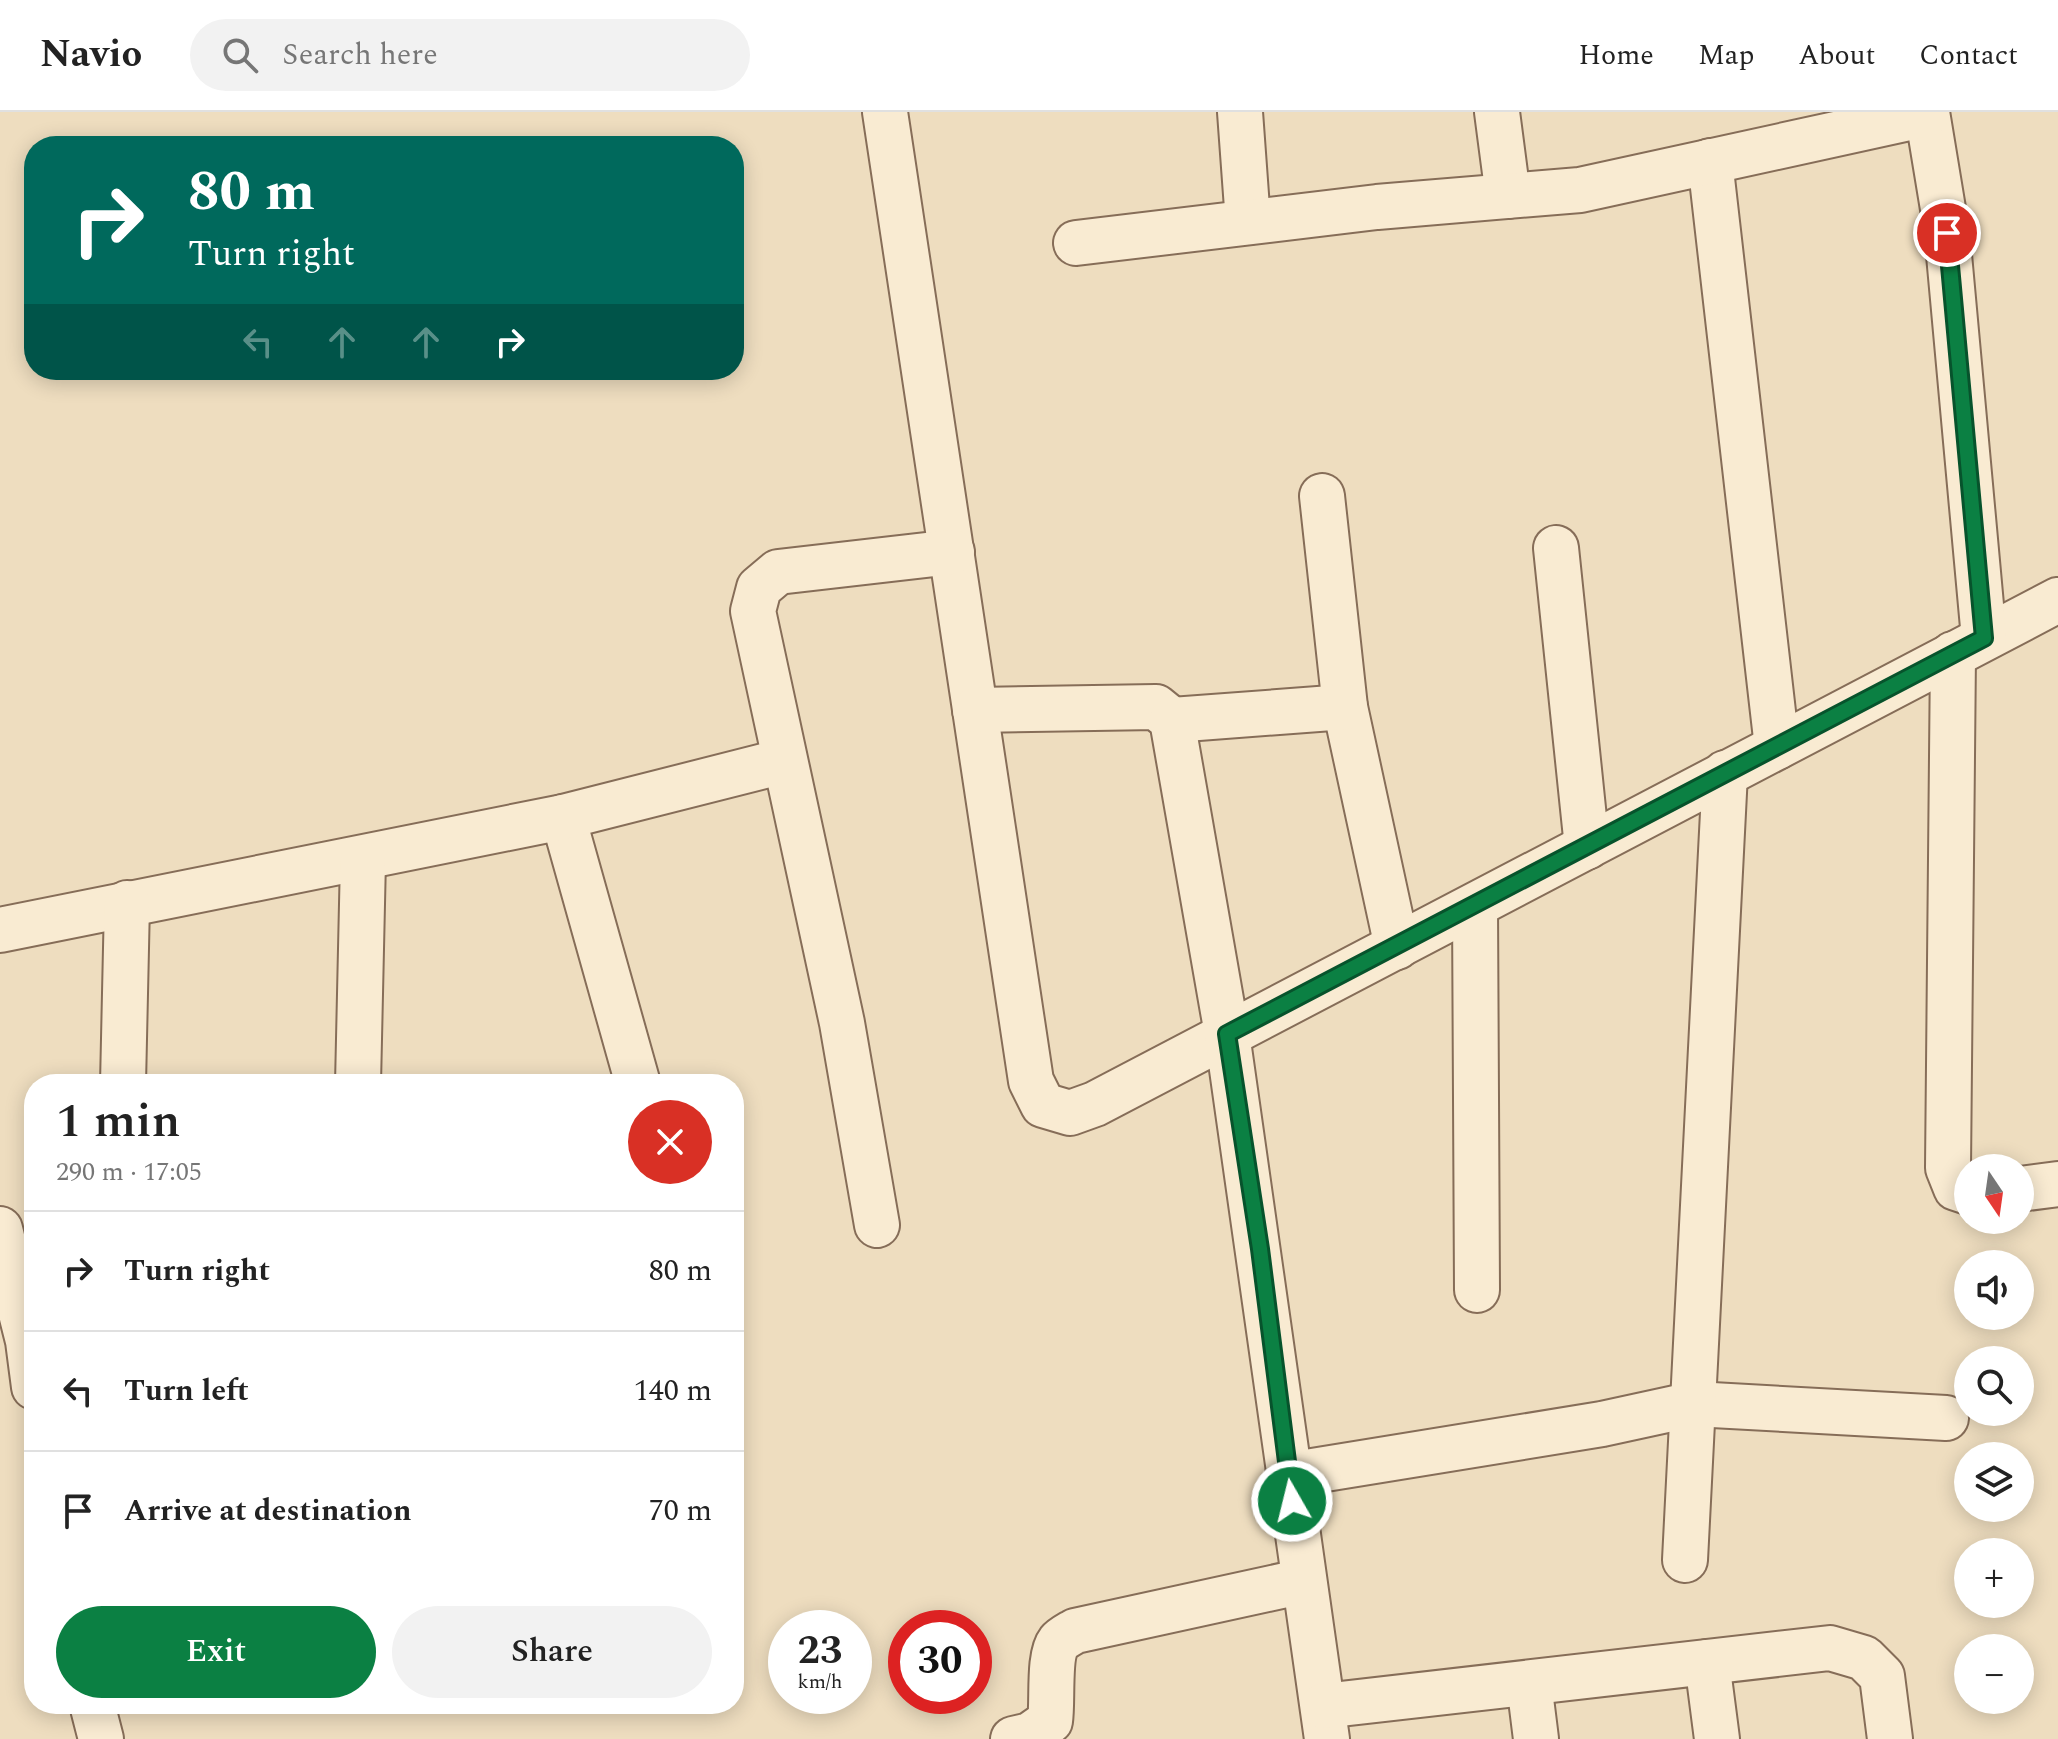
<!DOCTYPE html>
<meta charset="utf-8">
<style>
:root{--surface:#fff;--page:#f2f2f2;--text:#222;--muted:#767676;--line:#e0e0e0;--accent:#0b8043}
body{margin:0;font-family:Spectral,serif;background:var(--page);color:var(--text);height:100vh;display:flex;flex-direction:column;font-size:30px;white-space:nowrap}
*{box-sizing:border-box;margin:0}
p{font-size:26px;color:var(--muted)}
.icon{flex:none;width:44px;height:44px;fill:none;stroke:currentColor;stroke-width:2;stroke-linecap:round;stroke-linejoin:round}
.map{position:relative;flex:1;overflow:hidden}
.drawer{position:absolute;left:24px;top:962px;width:720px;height:640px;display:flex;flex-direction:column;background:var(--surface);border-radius:32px;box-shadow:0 4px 20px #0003}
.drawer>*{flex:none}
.top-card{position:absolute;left:24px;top:24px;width:720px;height:244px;border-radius:32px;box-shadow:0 4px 20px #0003;background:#00695c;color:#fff;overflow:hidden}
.needle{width:52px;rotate:167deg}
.fabs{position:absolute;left:1954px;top:1042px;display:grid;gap:16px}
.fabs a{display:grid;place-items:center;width:80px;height:80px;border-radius:50%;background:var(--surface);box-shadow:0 4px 20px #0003;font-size:40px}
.speed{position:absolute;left:768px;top:1498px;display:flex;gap:16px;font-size:40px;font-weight:700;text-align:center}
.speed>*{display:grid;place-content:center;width:104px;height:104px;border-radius:50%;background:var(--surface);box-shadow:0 4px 20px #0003;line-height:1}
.speed small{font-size:20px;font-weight:400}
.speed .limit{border:12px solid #d22;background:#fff;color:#111}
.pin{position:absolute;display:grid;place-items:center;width:68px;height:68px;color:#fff;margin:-34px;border:4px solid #fff;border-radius:50%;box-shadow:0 2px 8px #0007}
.me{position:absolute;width:88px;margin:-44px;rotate:352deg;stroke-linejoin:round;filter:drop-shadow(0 0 6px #0008)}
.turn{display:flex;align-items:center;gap:28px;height:168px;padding:0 32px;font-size:36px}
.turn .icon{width:104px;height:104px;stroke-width:2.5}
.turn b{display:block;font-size:56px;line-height:68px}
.lanes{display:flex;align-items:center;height:76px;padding:0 32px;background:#0003;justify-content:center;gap:40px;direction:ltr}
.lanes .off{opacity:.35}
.round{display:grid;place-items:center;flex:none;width:84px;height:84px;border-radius:42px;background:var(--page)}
.head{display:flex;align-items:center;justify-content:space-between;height:136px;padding:0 32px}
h1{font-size:48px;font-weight:600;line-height:60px}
.action{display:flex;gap:16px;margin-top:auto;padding:16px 32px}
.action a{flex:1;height:92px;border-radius:48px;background:var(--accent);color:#fff;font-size:32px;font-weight:600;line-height:92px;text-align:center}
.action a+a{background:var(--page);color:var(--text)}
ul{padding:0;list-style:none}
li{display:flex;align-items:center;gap:24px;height:120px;padding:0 32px;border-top:2px solid var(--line)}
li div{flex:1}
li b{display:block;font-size:30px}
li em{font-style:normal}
header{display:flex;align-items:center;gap:48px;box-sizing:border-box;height:112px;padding:0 40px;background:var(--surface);border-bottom:2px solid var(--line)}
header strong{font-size:38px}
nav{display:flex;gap:44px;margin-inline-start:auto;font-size:28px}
.search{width:560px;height:72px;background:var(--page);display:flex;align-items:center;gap:20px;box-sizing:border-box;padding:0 28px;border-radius:44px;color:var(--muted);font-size:30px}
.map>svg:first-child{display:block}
</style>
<header>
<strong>Navio</strong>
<div class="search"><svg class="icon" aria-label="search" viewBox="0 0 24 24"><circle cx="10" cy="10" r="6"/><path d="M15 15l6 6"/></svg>Search here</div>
<nav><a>Home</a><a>Map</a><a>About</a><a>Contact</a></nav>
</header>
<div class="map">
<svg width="2058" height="1627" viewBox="0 0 2058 1627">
<rect width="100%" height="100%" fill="#eeddbf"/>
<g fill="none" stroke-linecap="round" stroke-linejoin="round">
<g stroke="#866d58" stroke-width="48">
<g id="minor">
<path d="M885 0 1031 969 1043 993 1070 1001 1095 992 2058 488"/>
<path d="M1240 0 1248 110"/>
<path d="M1497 0 1508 84"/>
<path d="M1927 0 1947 121 1984 526"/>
<path d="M1710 49 1777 635"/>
<path d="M1076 131 1377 95 1580 78 1927 2"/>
<path d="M1322 384 1345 595 1397 835"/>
<path d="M1556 436 1587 735"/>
<path d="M1953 542 1948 1056 1956 1076 1968 1080"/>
<path d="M975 598 1156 595 1172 608 1227 922 1327 1627"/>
<path d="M1172 608 1345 595"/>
<path d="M563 705 638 972"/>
<path d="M1475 794 1477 1178"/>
<path d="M0 818 563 705 784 649"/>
<path d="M123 972 127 791"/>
<path d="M358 972 363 747"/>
<path d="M2020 1077 2058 1072"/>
<path d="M877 1113 842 911 753 499 759 476 778 460 952 440"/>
<path d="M0 1117 28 1229 34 1275"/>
<path d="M1288 1363 1602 1312 1694 1292 1946 1306"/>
<path d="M1685 1448 1725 661"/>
<path d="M1707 1550 1717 1627"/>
<path d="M1529 1571 1536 1627"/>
<path d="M92 1592 101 1627"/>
<path d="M1323 1594 1830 1536 1864 1546 1882 1564 1890 1627"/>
<path d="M1013 1627 1030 1623 1050 1609C1053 1589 1048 1544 1059 1530 1062 1526 1070 1522 1075 1519L1304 1469"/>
</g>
</g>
<use href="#minor" stroke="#f9ebd2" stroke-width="44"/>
</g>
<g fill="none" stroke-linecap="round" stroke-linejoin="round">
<g stroke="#07532c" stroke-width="20">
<path id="route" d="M1292 1389 1260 1137 1227 922 1984 526 1947 121"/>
</g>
<use href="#route" stroke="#0b8043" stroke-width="14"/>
</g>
</svg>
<div class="fabs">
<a><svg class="needle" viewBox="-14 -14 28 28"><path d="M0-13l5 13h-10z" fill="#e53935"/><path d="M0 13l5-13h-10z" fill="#767676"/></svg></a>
<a><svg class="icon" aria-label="sound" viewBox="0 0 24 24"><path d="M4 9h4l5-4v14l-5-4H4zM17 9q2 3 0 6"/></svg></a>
<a><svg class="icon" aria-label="search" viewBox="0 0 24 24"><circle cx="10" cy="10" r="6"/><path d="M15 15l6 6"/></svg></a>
<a><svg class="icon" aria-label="layers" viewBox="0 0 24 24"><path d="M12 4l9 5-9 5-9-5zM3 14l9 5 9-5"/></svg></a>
<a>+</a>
<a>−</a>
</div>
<div class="speed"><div>23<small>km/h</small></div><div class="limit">30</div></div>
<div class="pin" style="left:1947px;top:121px;background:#d93025"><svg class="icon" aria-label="arrive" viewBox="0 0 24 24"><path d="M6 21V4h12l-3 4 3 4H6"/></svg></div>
<svg class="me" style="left:1292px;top:1389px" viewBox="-20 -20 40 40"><circle r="17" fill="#0b8043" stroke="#fff" stroke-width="3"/><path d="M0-11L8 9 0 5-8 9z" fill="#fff"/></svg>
<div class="top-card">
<div class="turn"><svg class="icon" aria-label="right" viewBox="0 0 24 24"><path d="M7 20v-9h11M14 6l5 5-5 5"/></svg><div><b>80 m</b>Turn right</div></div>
<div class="lanes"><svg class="icon off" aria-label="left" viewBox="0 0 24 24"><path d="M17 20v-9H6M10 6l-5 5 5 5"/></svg><svg class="icon off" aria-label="ahead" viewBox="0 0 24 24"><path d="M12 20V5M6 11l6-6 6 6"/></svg><svg class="icon off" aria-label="ahead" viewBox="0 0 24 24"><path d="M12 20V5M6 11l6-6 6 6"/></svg><svg class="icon" aria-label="right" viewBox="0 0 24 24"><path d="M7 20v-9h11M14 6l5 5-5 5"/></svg></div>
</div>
<section class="drawer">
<div class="head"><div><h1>1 min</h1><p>290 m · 17:05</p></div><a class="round" style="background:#d93025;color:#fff"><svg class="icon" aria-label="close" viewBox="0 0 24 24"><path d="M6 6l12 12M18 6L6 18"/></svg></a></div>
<ul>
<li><svg class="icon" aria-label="right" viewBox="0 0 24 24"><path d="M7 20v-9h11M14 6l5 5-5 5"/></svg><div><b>Turn right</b></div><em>80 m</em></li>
<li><svg class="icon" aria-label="left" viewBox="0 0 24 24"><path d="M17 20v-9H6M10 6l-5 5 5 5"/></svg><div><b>Turn left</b></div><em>140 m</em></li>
<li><svg class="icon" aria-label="arrive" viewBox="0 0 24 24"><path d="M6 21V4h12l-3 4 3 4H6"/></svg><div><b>Arrive at destination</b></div><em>70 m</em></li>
</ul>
<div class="action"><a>Exit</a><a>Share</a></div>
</section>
</div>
